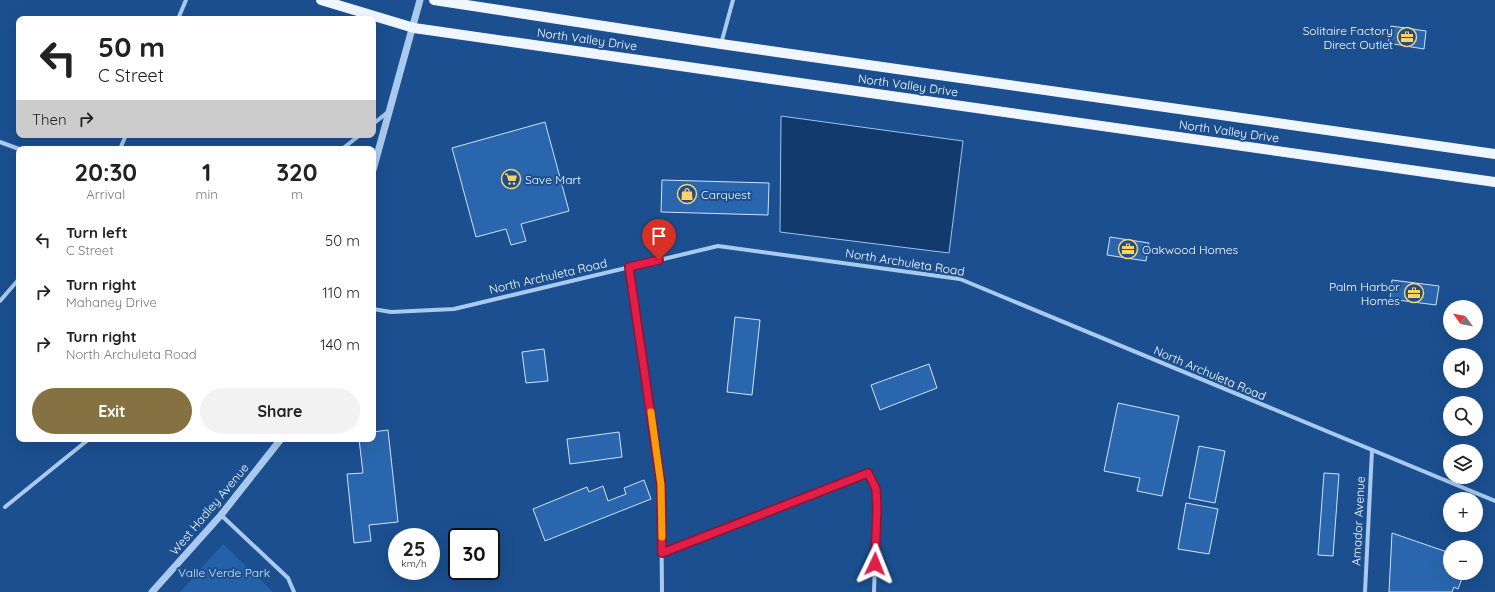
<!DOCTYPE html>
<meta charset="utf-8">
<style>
:root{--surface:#fff;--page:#f2f2f2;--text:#222;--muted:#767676;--accent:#857141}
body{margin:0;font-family:Quicksand,sans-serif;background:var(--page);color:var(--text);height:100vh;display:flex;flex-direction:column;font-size:15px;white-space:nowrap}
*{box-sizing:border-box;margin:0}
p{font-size:13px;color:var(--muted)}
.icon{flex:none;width:22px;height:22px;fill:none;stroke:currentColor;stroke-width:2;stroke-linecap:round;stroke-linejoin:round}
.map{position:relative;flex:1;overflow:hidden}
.drawer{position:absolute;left:16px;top:146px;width:360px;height:296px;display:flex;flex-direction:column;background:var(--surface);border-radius:8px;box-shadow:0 4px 16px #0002}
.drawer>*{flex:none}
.hud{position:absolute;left:16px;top:16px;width:360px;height:122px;border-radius:8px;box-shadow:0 4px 16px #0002;background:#fff;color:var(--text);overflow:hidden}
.needle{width:26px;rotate:303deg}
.fabs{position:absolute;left:1443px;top:300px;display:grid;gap:8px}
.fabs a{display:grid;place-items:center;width:40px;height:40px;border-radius:50%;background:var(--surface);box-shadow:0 4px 16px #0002;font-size:20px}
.speed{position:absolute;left:388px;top:528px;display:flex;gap:8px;font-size:20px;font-weight:700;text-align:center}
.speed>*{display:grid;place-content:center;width:52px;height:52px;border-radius:50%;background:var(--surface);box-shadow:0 4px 16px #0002;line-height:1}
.speed small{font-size:10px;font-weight:400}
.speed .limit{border:2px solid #111;border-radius:6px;background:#fff;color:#111}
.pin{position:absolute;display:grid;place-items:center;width:34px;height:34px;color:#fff;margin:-41px -17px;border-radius:50% 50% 50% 0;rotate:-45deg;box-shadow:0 0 4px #0007}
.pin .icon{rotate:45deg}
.me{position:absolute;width:44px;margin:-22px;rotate:2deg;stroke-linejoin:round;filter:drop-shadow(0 0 3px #0008)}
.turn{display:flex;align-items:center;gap:14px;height:84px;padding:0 16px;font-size:18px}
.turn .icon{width:52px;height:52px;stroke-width:2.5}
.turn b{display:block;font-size:28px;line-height:34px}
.then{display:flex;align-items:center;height:38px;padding:0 16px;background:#0003;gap:8px;font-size:15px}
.eta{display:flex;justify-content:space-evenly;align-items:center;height:68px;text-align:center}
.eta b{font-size:24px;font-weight:800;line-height:28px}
.cta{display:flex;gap:8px;margin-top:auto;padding:8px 16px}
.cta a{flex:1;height:46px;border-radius:24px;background:var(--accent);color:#fff;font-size:16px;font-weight:800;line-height:46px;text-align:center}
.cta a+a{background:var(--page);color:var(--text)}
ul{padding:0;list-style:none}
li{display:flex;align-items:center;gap:12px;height:52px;padding:0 16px}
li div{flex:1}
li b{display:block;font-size:15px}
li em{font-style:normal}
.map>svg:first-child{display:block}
</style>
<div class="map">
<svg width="1495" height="592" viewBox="0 0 1495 592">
<rect width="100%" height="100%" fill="#1b4f8f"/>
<path fill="#2461a8" d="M223 544 272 591 273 592H180Z"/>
<path fill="#123a6d" stroke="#9cc4f0" d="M781 116 963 141 949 253 780 232Z"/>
<g fill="#2a66ad" stroke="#cfe3fa">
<path d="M1391 26 1426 31 1424 49 1388 43Z"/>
<path d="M545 122 569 211 521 224 526 241 511 245 506 229 476 237 452 148Z"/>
<path d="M662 180 769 183 768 215 661 212Z"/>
<path d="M1110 237 1149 243 1146 261 1107 255Z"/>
<path d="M1392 280 1439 286 1436 305 1390 299Z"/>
<path d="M735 317 760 320 752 395 727 392Z"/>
<path d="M544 349 548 381 526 383 522 352Z"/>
<path d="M929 364 937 388 880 410 871 385Z"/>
<path d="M1118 403 1179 416 1162 496 1137 491 1140 478 1104 471Z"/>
<path d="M388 430 398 522 369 525 371 541 354 543 347 474 363 473 359 439H373V432Z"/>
<path d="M619 432 622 457 570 464 567 439Z"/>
<path d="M1199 446 1225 451 1215 503 1189 498Z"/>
<path d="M1324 473 1339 474 1333 556 1318 555Z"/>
<path d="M644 480 651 499 545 541 533 509 587 487 589 492 603 486 608 501 626 494 624 488Z"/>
<path d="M1186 503 1218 509 1209 554 1178 549Z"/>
<path d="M1392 533 1450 553V573H1464L1458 589 1454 587 1452 592H1389Z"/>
</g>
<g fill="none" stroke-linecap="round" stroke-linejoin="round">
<g stroke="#a9c9ee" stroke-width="4">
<path d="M178 19 186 0"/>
<path d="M721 44 733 0"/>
<path d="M373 124 388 112"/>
<path d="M0 142 19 149"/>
<path d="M120 149 126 135"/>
<path d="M342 149 360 135"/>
<path d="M629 267 661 485 662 592"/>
<path d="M0 301 19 279"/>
<path d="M373 309 391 312 454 309 718 246 960 279 1495 501"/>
<path d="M5 507 89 439"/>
<path d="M221 515 288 578 294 592"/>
<path d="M662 553 868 473 876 489 877 508 874 592"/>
<path d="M1365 592 1372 450"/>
</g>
<g stroke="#a9c9ee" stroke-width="7">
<path d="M373 170 420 0"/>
<path d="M152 592 221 515 281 439"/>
</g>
<g stroke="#f0f6ff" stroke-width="10">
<path d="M321 0 414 28 1495 182"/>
<path d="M434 0 721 44 1495 154"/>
</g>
</g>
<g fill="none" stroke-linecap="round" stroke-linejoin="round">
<g stroke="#92132f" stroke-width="10">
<path id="route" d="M659 260 629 267 661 485 662 553 868 473 876 489 877 508 875 564"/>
</g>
<use href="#route" stroke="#e11d48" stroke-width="7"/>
<path stroke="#f59e0b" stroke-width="7" d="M651 412 661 485 662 537"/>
</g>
<defs>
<g id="office-ring" transform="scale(1)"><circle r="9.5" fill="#1b4f8f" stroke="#ffd166" stroke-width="1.5"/><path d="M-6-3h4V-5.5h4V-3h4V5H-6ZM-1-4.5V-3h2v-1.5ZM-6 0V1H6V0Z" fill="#ffd166"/></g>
<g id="supermarket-ring" transform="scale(1)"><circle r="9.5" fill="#1b4f8f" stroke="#ffd166" stroke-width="1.5"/><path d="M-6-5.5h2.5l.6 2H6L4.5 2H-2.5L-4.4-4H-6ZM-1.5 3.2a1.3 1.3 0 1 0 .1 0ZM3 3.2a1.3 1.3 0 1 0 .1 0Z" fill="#ffd166"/></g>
<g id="shop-ring" transform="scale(1)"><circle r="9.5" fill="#1b4f8f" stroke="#ffd166" stroke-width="1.5"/><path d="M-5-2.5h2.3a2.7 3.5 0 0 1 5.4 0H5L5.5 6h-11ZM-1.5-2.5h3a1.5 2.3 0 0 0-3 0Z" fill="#ffd166"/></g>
</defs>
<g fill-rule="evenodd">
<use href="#office-ring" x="1407" y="37"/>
<use href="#supermarket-ring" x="511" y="179"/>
<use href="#shop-ring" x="687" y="194"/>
<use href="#office-ring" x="1128" y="249"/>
<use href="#office-ring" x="1414" y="293"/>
</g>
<g text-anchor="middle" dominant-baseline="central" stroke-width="4" stroke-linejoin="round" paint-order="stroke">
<g font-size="12" fill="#fff" stroke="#1b4f8f" text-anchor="start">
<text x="1393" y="30" text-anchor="end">Solitaire Factory<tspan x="1393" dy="14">Direct Outlet</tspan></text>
<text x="525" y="179">Save Mart</text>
<text x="701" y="194">Carquest</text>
<text x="1142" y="249">Oakwood Homes</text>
<text x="1400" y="286" text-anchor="end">Palm Harbor<tspan x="1400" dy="14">Homes</tspan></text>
</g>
<g font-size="12" fill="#fff" stroke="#1b4f8f">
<text transform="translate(587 39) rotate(8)">North Valley Drive</text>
<text transform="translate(908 85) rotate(8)">North Valley Drive</text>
<text transform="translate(1229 131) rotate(8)">North Valley Drive</text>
<text transform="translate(905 262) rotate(9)">North Archuleta Road</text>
<text transform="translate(548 276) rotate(-13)">North Archuleta Road</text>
<text transform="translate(1210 373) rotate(23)">North Archuleta Road</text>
<text transform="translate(209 509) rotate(-50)">West Hadley Avenue</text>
<text transform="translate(1358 521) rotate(-87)">Amador Avenue</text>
</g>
<g font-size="12" fill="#cfe3fa" stroke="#1b4f8f">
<text x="224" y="572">Valle Verde Park</text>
</g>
</g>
</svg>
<div class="fabs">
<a><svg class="needle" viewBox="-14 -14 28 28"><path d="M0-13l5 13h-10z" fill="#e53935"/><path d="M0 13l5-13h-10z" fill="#767676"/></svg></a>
<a><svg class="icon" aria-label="sound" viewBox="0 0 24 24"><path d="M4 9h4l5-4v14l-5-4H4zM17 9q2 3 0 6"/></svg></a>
<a><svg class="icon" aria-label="search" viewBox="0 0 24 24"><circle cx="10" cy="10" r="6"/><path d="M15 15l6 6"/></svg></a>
<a><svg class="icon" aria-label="layers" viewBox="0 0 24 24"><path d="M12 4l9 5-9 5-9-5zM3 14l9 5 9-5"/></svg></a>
<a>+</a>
<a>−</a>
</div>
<div class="speed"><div>25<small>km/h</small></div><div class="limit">30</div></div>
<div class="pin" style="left:659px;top:260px;background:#d93025"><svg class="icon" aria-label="arrive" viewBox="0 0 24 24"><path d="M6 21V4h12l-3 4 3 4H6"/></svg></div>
<svg class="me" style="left:875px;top:564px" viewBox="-20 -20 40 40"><path d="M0-17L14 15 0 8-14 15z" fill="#e11d48" stroke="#fff" stroke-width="4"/></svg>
<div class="hud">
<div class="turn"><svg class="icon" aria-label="left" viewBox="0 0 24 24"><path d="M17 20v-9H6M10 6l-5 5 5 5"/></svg><div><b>50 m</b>C Street</div></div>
<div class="then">Then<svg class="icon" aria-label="right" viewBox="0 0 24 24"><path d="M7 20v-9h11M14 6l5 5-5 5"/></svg></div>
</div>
<section class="drawer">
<div class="eta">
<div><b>20:30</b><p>Arrival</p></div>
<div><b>1</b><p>min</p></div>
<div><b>320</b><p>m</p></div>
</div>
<ul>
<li><svg class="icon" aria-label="left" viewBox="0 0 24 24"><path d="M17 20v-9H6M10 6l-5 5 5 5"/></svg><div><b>Turn left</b><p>C Street</p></div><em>50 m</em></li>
<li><svg class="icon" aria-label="right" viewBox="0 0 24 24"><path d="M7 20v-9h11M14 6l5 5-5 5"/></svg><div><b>Turn right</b><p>Mahaney Drive</p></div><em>110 m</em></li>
<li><svg class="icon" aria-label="right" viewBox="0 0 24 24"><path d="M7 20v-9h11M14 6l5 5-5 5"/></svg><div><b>Turn right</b><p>North Archuleta Road</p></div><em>140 m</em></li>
</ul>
<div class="cta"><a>Exit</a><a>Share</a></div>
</section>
</div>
